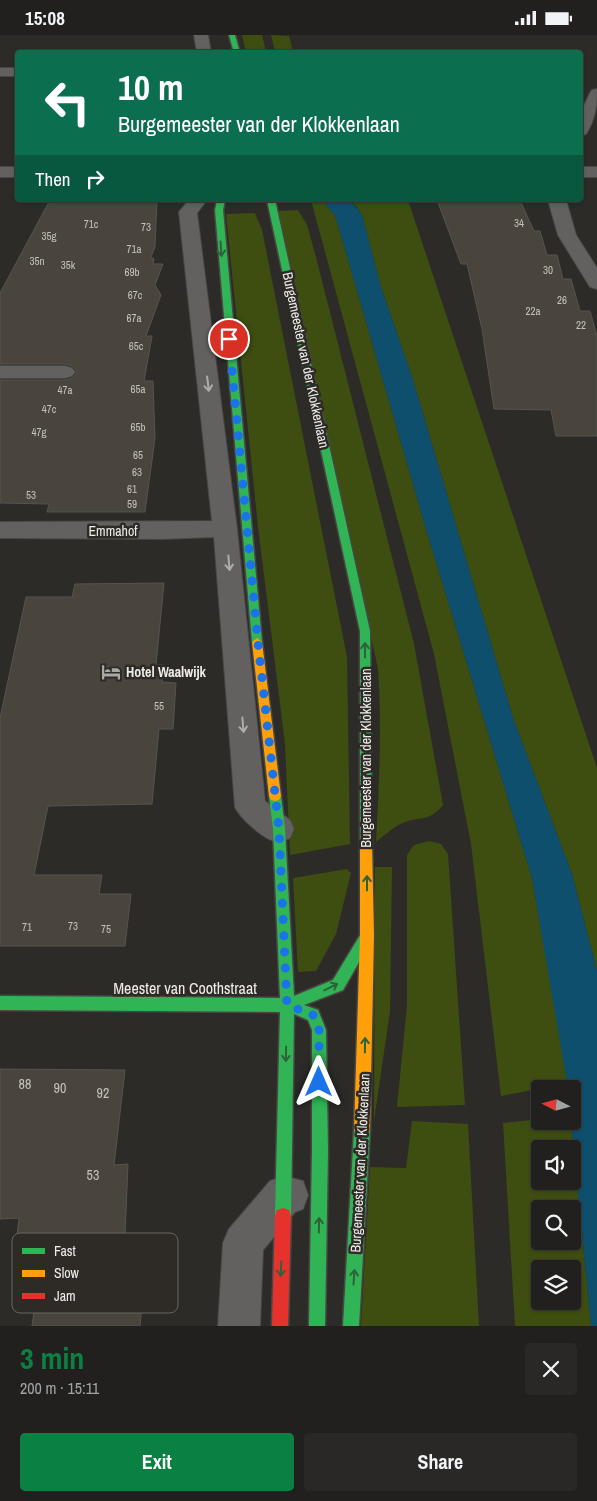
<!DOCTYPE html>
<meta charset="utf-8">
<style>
:root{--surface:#22201e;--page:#2a2827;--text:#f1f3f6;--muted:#a2a3a4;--line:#3f3e3c;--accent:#0b8043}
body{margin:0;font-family:"Archivo Narrow",sans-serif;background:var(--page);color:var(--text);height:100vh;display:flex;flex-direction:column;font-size:19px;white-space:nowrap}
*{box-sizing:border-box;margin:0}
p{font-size:16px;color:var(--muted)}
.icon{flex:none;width:28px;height:28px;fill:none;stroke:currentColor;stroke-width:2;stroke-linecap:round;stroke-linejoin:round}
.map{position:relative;height:1291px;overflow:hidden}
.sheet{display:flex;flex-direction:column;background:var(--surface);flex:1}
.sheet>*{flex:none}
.hud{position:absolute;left:15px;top:15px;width:568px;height:152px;border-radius:5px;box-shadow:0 1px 4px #0004,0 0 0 1px var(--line);background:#0b6e4f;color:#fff;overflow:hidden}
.needle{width:32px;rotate:276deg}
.controls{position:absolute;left:531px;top:1045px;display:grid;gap:10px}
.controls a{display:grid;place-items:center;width:50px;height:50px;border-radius:5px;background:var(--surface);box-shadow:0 1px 4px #0004,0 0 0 1px var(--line);font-size:25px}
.pin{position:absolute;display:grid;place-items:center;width:42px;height:42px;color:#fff;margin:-21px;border:2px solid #fff;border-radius:50%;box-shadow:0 1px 5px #0007}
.me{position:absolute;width:55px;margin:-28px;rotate:0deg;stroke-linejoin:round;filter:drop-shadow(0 0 4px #0008)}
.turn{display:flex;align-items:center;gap:18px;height:105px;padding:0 20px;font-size:22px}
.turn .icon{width:65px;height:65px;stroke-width:2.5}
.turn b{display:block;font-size:35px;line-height:42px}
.then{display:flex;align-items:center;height:48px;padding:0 20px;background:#0003;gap:10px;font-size:19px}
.round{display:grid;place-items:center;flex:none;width:52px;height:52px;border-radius:5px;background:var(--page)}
.head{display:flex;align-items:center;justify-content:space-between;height:85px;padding:0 20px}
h1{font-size:30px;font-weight:700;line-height:38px;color:var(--accent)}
.action{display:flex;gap:10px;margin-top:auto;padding:10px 20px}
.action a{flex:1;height:58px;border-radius:5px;background:var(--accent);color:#fff;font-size:20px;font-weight:700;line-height:58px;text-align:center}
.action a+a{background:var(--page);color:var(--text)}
.status{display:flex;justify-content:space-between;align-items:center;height:35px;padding:0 25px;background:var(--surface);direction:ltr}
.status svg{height:14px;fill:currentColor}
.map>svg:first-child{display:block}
</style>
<div class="status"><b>15:08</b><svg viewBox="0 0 49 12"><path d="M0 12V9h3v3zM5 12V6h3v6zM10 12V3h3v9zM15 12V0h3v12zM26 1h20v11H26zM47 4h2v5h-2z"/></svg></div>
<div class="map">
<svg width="597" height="1291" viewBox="0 0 597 1291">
<rect width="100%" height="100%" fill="#2d2b28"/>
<g fill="#3d4e10" fill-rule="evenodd">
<path d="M242 0H262L266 17H246Z"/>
<path d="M271 0 289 1 293 17H275Z"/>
<path d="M311 165H327L325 169 335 180 426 494 532 843 568 1048 501 1061 471 809 434 619Z"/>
<path d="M349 165H408L597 733V936L572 839 514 686 413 345 381 252 362 180 356 171Z"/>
<path d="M298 175 307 190 316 222 414 609 443 770C429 787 423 781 405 787 394 791 385 800 376 807 379 749 382 692 378 634L278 176Z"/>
<path d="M255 178 262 195 347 622 350 809 290 820 285 709 258 492 226 179Z"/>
<path d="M429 806 441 809 448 819 465 1070 397 1072 407 970V820L414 810Z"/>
<path d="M375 832H392L390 976 374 1086Z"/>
<path d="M347 834 351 838 336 899 316 936 298 937 293 843Z"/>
<path d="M540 1084V1086H571L591 1291H515L503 1088ZM540 1114H572V1146H540ZM540 1174H572V1206H540ZM540 1234H572V1266H540Z"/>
<path d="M412 1086 468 1089 479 1291H361L370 1132 406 1133Z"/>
</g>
<path fill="#0e4f6d" d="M327 165C346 165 351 163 362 180L381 252 413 345 514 686 572 839 597 936V1291H591L571 1086H572V1054H568L532 843 426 494 335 180 325 169Z"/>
<g fill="#49453c" stroke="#555452">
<path d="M50 165H157L155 212 151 222 154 224 153 229H163L155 250 161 260 146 301H152L144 346H153L155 403 145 477H47L49 469 0 468V345H65L73 343 77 337 73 331 65 329H0V258Z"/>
<path d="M437 165H520L534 196H540L547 220H557L563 244H571L580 276H590L597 301V401H556L551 375 494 374 482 294 467 229H461Z"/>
<path d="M164 548 156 630H164L162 647 176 648 173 694H159L152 769 48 771 34 840H102L99 859H131L125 911H0V683L26 562H72L75 549Z"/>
<path d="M0 1034 125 1035 114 1130 128 1129 123 1248H144L140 1291H32L42 1216 15 1218 19 1183 0 1184Z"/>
</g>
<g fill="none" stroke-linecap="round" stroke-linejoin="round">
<g stroke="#484745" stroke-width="2">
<g id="street">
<path d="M194 0H208L211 18H197Z"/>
<rect x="0" y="33" width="18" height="8"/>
<path d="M597 54C597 71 595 85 586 99L580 101V79L590 58 592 55Z"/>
<rect x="0" y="132" width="18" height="10"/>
<rect x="580" y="132" width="17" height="10"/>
<path d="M189 165H207L197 178 237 494 265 766 290 785 294 794 290 803C287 804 282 807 278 807 265 806 240 783 235 772L214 502 162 504 0 503V487L212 486 179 177Z"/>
<path d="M548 165H566L576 200 597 233V254L590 252 558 200Z"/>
<path d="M0 331H65L72 333 75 337 72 341 65 343H0Z"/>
<path d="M284 1141 303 1146 308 1160 303 1174 295 1177 263 1215 260 1291H218L223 1208 229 1194 270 1146Z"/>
</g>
</g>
<g stroke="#484745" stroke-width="3">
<g id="fast">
<path d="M229 0H235L240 18H234Z"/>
<path d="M217 165H225L223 175 262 607 257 611 252 607 215 175Z"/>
<path d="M267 165H275L370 596 372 809 370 813 366 814 362 813 360 809V596Z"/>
<path d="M275 756 279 757 281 761 285 794 294 961 333 945 362 897 367 895 372 897 374 901 343 955 304 970 318 975 326 995 328 1116 325 1291H309L312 1116V995L308 985 294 979 291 1181 289 1187 283 1189 277 1187 275 1181 280 977 0 975V961L280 963 273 794 269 761 271 757Z"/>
<path d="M362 1087 367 1090 370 1095 359 1291H343L354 1095 357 1090Z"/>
</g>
</g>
<g stroke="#484745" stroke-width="3">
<g id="slow">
<path d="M257 603 262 607 281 761 279 765 275 766 271 765 269 761 252 607Z"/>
<path d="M366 804 370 805 372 809 374 900 370 1095 367 1100 362 1103 357 1100 354 1095 360 900V809L362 805Z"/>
</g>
</g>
<g stroke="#484745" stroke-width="3">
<path id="jam" d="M283 1173 289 1175 291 1181 288 1291H272L275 1181 277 1175Z"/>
</g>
<use href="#street" fill="#63615f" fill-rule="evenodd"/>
<use href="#fast" fill="#30b455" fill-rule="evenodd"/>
<use href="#slow" fill="#ff9f0a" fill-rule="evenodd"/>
<use href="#jam" fill="#e5322d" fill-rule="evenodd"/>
</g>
<defs><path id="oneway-shaft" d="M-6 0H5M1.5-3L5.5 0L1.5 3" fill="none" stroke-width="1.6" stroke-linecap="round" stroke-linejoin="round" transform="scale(1.25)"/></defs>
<g stroke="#2f6239">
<use href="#oneway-shaft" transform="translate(221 214) rotate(86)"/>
<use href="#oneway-shaft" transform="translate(365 615) rotate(-90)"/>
<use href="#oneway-shaft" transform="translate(367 848) rotate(-90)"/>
<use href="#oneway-shaft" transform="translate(331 952) rotate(-27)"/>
<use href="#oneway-shaft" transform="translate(365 1010) rotate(-89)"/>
<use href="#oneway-shaft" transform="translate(286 1019) rotate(91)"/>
<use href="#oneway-shaft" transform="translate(319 1190) rotate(-89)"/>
<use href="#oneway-shaft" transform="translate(281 1234) rotate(92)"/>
<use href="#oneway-shaft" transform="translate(354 1242) rotate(-86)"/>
</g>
<g stroke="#afadab">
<use href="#oneway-shaft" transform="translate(208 349) rotate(83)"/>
<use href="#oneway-shaft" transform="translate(229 528) rotate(85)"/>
<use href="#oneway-shaft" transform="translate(243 690) rotate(85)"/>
</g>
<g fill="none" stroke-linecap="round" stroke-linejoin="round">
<path stroke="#1a73e8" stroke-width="9" stroke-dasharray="0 16.2" d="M229 304 258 608 279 794 287 970 313 980 319 995V1047"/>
</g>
<defs>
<g id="hotel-bare" transform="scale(1.5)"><path d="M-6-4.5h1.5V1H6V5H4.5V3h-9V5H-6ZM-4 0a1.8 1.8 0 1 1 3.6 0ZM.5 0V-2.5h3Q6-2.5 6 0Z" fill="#aaa8a5" stroke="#2e2b27" stroke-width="2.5" paint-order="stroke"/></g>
</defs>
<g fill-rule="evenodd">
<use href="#hotel-bare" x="111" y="637"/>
</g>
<g text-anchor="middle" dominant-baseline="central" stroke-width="5" stroke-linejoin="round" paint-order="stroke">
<g font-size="11" fill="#c5c2be">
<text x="519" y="188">34</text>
<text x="91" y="189">71c</text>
<text x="146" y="192">73</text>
<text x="49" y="201">35g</text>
<text x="134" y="214">71a</text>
<text x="37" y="226">35n</text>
<text x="68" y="230">35k</text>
<text x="548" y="235">30</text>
<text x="132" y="237">69b</text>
<text x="135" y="260">67c</text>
<text x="562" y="265">26</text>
<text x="533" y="276">22a</text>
<text x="134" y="283">67a</text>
<text x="581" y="290">22</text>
<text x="136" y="311">65c</text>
<text x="138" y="354">65a</text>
<text x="65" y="355">47a</text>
<text x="49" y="374">47c</text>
<text x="138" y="392">65b</text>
<text x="39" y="397">47g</text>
<text x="138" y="420">65</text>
<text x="137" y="437">63</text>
<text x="132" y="454">61</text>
<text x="31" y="460">53</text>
<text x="132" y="469">59</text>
<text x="159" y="671">55</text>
<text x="73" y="891">73</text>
<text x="27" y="892">71</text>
<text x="106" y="894">75</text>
</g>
<g font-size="14" fill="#eeece9" stroke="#2e2b27">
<text transform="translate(306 325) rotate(78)">Burgemeester van der Klokkenlaan</text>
<text x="113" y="496">Emmahof</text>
<text transform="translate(366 723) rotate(-90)">Burgemeester van der Klokkenlaan</text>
<text transform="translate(360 1128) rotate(-87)">Burgemeester van der Klokkenlaan</text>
</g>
<g font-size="14" font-weight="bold" fill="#eeece9" stroke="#2e2b27" text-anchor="start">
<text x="126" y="637">Hotel Waalwijk</text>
</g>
<g font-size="14" fill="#c5c2be">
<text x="25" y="1049">88</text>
<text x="60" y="1053">90</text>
<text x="103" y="1058">92</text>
<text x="93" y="1140">53</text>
</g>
<g font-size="16" fill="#eeece9" stroke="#2e2b27">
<text x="185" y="953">Meester van Coothstraat</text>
</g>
</g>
<rect x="12" y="1198" width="166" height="80" rx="8" fill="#2e2b27" stroke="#686561" stroke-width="1"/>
<rect x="22" y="1213" width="23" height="6" fill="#30b455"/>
<rect x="22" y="1235" width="23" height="7" fill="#ff9f0a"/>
<rect x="22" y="1258" width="23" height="6" fill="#e5322d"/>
<g font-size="14" fill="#eeece9">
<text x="54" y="1221">Fast</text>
<text x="54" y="1243">Slow</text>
<text x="54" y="1266">Jam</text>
</g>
</svg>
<div class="controls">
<a><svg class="needle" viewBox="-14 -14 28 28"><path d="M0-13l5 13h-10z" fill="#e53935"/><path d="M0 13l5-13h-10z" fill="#a2a3a4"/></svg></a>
<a><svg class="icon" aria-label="sound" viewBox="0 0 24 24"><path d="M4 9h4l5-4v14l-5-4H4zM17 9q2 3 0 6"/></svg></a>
<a><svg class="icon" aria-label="search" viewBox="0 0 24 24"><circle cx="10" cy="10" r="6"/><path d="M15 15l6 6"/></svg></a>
<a><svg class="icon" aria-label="layers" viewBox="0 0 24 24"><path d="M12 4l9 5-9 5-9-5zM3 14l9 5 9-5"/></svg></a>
</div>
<div class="pin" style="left:229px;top:304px;background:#d93025"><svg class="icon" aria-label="arrive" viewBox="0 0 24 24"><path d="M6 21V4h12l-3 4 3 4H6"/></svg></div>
<svg class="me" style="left:319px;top:1047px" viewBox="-20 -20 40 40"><path d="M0-17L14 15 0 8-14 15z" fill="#1a73e8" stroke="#fff" stroke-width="4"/></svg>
<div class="hud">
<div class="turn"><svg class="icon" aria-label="left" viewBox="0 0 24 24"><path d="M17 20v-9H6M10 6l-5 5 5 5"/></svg><div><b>10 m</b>Burgemeester van der Klokkenlaan</div></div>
<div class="then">Then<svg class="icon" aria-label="right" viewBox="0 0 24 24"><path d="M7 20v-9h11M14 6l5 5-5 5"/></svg></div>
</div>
</div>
<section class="sheet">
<div class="head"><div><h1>3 min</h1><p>200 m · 15:11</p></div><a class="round"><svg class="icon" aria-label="close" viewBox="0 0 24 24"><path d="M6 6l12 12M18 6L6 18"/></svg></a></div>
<div class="action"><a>Exit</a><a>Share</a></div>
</section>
